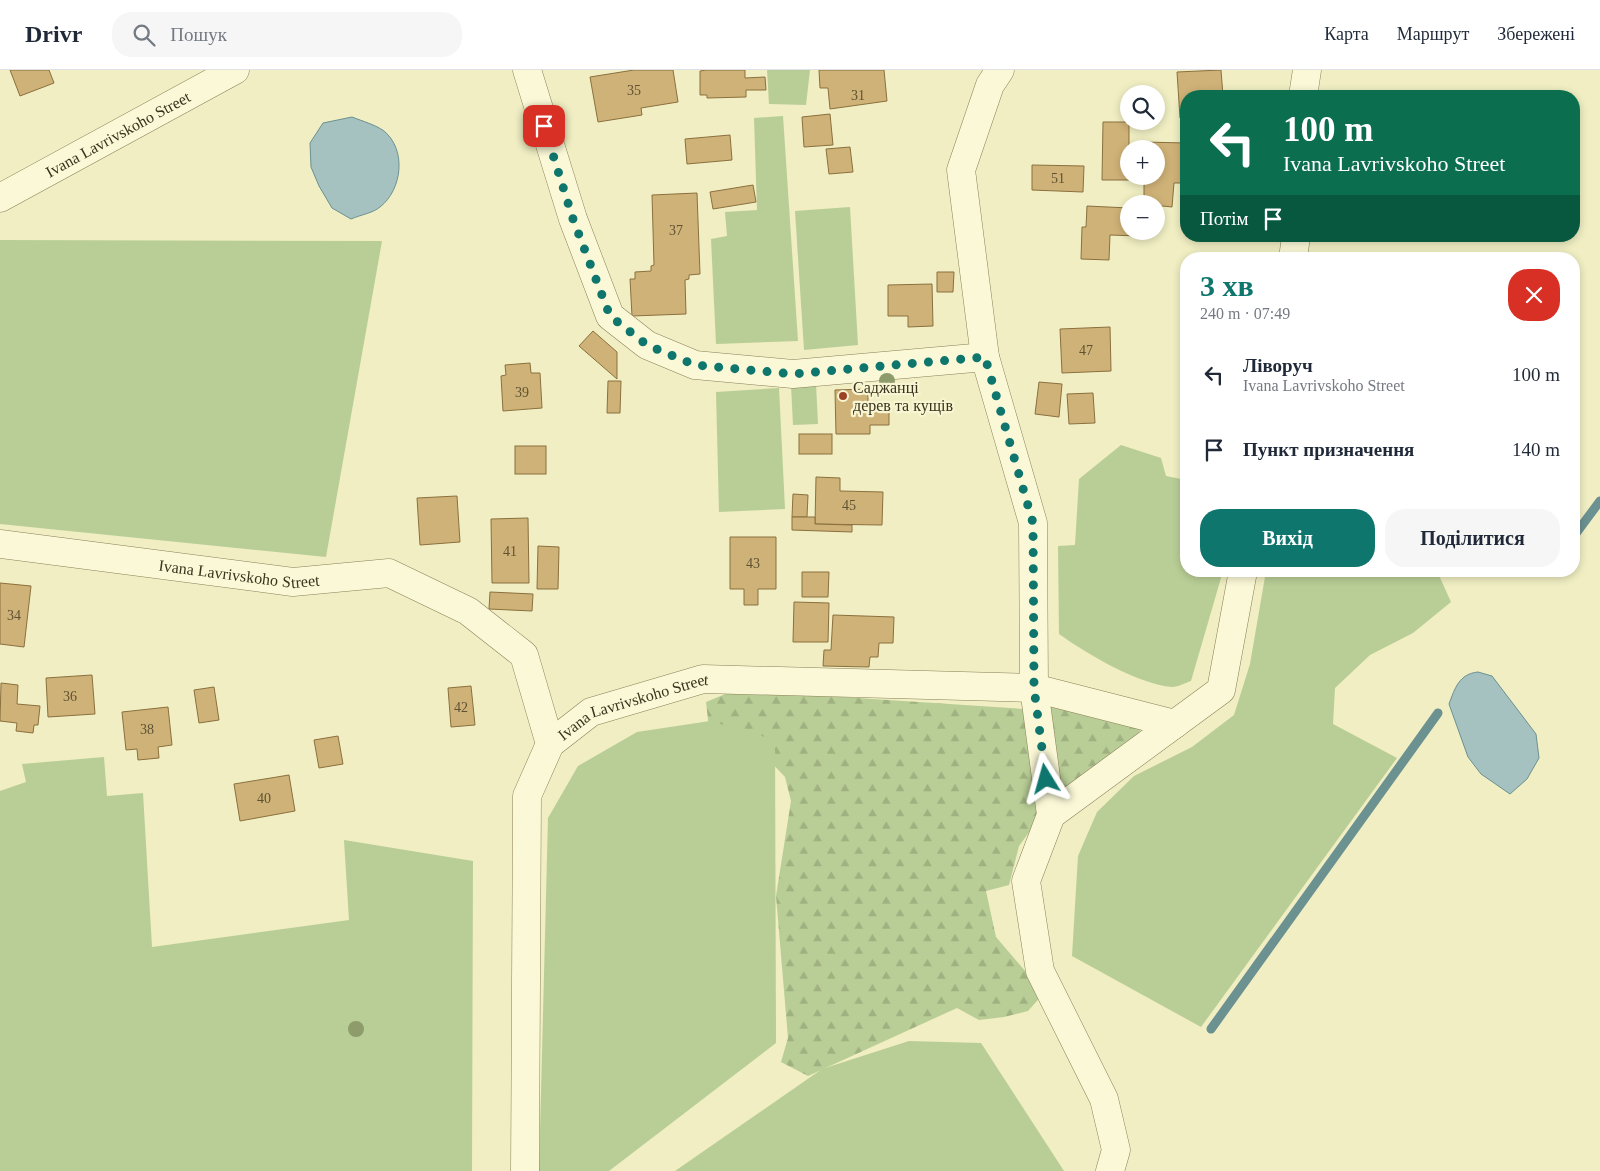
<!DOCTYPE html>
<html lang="uk">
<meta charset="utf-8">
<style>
:root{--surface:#fff;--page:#f6f6f7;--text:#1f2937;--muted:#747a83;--line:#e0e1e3;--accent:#0f766e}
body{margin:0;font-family:Georgia,serif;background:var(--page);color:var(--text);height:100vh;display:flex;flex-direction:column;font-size:19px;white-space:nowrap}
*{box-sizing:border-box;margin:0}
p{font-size:16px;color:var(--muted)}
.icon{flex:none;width:28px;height:28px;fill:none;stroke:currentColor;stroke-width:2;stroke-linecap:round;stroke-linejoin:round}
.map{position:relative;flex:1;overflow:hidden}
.details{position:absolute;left:1180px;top:182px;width:400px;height:325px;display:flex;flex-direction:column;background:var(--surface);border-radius:20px;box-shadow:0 2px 8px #0003}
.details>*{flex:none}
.guide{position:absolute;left:1180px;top:20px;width:400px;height:152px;border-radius:20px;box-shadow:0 2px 8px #0003;background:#0b6e4f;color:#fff;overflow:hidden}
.buttons{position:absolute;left:1120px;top:15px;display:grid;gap:10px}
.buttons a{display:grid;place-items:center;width:45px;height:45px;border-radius:50%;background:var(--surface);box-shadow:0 2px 8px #0003;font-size:25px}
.pin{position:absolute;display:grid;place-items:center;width:42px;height:42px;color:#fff;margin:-21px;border-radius:10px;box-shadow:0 2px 8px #0006}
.me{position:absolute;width:55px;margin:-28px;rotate:352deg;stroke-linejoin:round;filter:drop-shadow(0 0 4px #0008)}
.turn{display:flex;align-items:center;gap:18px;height:105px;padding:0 20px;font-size:22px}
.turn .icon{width:65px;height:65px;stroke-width:2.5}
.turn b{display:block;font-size:35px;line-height:42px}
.then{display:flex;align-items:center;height:48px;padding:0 20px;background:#0003;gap:10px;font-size:19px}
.round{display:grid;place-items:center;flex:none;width:52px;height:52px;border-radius:20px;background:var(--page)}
.summary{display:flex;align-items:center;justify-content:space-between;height:85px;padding:0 20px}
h1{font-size:30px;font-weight:600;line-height:38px;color:var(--accent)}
.cta{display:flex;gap:10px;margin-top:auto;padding:10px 20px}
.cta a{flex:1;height:58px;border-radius:20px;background:var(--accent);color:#fff;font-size:20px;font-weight:600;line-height:58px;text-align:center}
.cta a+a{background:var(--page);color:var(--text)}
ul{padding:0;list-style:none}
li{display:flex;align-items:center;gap:15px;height:75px;padding:0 20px}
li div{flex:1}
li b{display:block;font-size:19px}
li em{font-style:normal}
header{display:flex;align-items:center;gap:30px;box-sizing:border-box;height:70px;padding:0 25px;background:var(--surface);border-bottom:1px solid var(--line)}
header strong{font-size:24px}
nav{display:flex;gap:28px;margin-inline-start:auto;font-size:18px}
.search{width:350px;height:45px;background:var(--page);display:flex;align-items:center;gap:12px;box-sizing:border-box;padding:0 18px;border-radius:20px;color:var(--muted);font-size:19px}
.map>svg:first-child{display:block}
</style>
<header>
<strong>Drivr</strong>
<div class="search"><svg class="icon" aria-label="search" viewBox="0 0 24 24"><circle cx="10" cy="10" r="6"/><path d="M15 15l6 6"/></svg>Пошук</div>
<nav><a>Карта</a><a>Маршрут</a><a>Збережені</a></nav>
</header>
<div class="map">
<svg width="1600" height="1101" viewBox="0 0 1600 1101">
<defs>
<pattern id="forest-firs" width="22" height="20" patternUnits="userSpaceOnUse" patternTransform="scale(1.25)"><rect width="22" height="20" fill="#b9ce96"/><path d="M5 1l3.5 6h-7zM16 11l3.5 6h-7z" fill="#a0b181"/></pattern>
</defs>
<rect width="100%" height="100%" fill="#f0eec2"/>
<path fill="url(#forest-firs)" d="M735 620 1025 639 1045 677 1051 623 1141 658 1137 669 1049 735 1019 776 1009 815 986 821 996 867 1044 923 1028 941 1004 947 979 950 957 938 808 1006 781 992 788 968 776 826 791 731 785 707 768 689 709 658 706 632Z"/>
<g fill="#b9ce96">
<path d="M767 0H810L806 35 769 34Z"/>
<path d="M783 46 798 271 716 274 711 169 727 166 725 142 757 140 754 48Z"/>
<path d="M850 137 858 275 804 280 795 141Z"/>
<path d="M0 170 382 171 326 487 0 454Z"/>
<path d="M816 314 818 354 793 355 791 315Z"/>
<path d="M779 318 785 439 719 442 716 322Z"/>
<path d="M1121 375 1161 388 1166 406 1186 410V501H1223L1191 611C1185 613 1178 617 1172 617 1138 614 1087 584 1059 564L1058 476 1075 475 1079 409Z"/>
<path d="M1266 501H1437L1451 532 1413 563 1370 585 1335 618 1333 654 1397 688 1201 957 1072 886 1078 786 1097 742 1134 706 1192 677 1234 645 1250 594Z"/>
<path d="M710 651 775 670 776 973 609 1101H539L548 748 578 696 637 662Z"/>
<path d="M104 687 107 726 143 723 152 877 349 850 344 770 473 791 472 1101H0V721L26 712 22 694Z"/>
<path d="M909 971 981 973 1064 1101H675L822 999Z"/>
</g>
<g fill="#a5c2c1" stroke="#6b9191">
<path d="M352 47C362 51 376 55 384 61 407 80 402 120 380 137 373 143 360 145 351 149L332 138 319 116 311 97 310 73 323 53Z"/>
<path d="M1478 602 1492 606 1536 664 1539 688 1527 709 1510 724 1481 704 1468 687 1449 634C1455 618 1459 604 1478 602Z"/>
</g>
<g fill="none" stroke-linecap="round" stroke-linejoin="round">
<g stroke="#6b9191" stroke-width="9">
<path d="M1574 466 1600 431"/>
<path d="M1211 959 1438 643"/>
</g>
</g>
<g fill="#cfb277" stroke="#8a703e">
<path d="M10 0H49L54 13 20 26Z"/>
<path d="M634 0H673L678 32 641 38 642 45 598 52 590 7Z"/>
<path d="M706 0H745V8L765 7 766 20H746V27L707 28V25H700V1Z"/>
<path d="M819 0H884L887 31 830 39 828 18H820Z"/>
<path d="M1221 0 1223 26H1186V48H1180L1177 2Z"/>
<path d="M830 44 833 75 804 77 802 47Z"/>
<path d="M1103 52H1129V110H1102Z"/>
<path d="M730 65 732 90 687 94 685 69Z"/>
<path d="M1143 72 1186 73V113H1174L1172 137 1144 134V112H1142V106H1156V79H1143Z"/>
<path d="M850 77 853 102 829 104 826 79Z"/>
<path d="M1032 95 1084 96 1083 122 1032 120Z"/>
<path d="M753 115 756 132 713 139 710 122Z"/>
<path d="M697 123 700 204 689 205V209L685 210 686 244 632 246 630 209H635V202L651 201V196L654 195 652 125Z"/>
<path d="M1087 136 1129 138V161H1139L1138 166 1110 165 1109 190 1081 189 1082 157H1086Z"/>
<path d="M937 202H954L953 222H937Z"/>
<path d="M932 214 933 256 908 257V246H888V215Z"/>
<path d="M1110 257 1111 301 1062 303 1060 259Z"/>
<path d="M593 261 617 282V309L579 276Z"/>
<path d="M530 293 531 303H540L542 338 503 341 501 306 506 305 505 295Z"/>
<path d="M608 311H621L620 343H607Z"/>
<path d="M1039 312 1062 314 1059 347 1035 344Z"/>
<path d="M868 319V334H889V355H870V364H836L835 320Z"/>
<path d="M1093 323 1095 353 1069 354 1067 324Z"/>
<rect x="799" y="364" width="33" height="20"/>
<rect x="515" y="376" width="31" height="28"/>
<path d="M816 407 840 408V421L883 422 882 455 815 454Z"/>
<path d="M793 424 808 425 807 447H792Z"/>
<path d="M457 426 460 472 420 475 417 428Z"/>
<path d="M792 447H815V454L852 455V462L792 460Z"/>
<path d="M528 448 529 513H492L491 449Z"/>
<path d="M730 467H776V519H758V535H744V519H730Z"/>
<path d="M538 476 559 477 558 519H537Z"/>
<path d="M802 502H829L828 527H802Z"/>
<path d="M0 513 31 516 24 577 0 574Z"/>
<path d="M490 522 533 524 532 541 489 539Z"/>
<path d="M794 532 829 533 828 572H793Z"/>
<path d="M833 545 894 547 893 573H879L878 587H870L869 597 823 596 824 580H831Z"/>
<path d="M92 605 95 644 48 647 46 608Z"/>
<path d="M1 613 18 615 17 634 40 636 38 655H34L33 663 16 661 17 653 0 651Z"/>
<path d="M471 616 475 655 451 657 448 618Z"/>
<path d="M214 617 219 650 199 653 194 620Z"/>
<path d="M168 637 172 675 158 677 159 688 138 690 137 679 126 680 122 642Z"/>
<path d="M338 666 343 694 319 698 314 670Z"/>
<path d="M289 705 295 741 240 751 234 714Z"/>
</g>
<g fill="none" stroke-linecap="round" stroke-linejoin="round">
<g stroke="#8a8059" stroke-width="29">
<g id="minor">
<path d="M527 0 573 149 610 246 647 275 695 295 793 304 985 287 1033 453 1034 618 1051 745 1026 811 1040 901 1104 1029 1116 1080 1110 1101"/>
<path d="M1303 26 1307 0"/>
<path id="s1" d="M0 128 235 0"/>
<path d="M1293 189 1296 166"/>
<path d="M985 287 961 100 990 15 1000 0"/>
<path id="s2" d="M0 474 293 512 389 503 468 541 524 585 550 674"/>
<path d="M1051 745 1221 620 1243 501"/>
<path id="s3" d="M525 1101 527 726 550 674 591 642 703 609 1034 618 1175 654"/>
</g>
</g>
<use href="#minor" stroke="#faf8d6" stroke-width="28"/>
</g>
<g fill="#8e9b6b">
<circle cx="887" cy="311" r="8"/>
<circle cx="356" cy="959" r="8"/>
</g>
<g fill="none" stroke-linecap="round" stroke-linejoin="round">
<path stroke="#0f766e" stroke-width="9" stroke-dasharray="0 16.2" d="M544 56 573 149 610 246 647 275 695 295 793 304 985 287 1033 453 1034 618 1046 709"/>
</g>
<circle fill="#9b4327" stroke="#f7f5d2" stroke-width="2" cx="843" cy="326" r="5"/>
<g text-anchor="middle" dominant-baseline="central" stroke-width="4.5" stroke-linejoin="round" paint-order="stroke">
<g font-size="14" fill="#5f5234">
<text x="634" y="20">35</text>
<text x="858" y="25">31</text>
<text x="1058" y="108">51</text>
<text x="676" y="160">37</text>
<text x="1086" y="280">47</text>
<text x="522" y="322">39</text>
<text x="849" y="435">45</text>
<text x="510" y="481">41</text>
<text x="753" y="493">43</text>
<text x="14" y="545">34</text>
<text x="70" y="626">36</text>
<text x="461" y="637">42</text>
<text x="147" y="659">38</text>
<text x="264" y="728">40</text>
</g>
<g font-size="16" fill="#3a321d" stroke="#f7f5d2">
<text stroke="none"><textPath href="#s1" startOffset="134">Ivana Lavrivskoho Street</textPath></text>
<text stroke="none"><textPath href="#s2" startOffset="241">Ivana Lavrivskoho Street</textPath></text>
<text stroke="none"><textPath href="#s3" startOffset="525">Ivana Lavrivskoho Street</textPath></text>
</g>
<g font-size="16" fill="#3a321d" stroke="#f7f5d2" text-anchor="start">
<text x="853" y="317">Саджанці<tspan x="853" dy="18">дерев та кущів</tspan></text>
</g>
</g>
</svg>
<div class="buttons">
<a><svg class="icon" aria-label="search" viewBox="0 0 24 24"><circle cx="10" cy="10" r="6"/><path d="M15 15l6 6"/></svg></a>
<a>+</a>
<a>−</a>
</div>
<div class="pin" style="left:544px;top:56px;background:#d93025"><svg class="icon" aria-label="arrive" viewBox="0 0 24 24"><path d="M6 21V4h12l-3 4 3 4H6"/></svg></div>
<svg class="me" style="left:1046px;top:709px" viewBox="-20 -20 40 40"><path d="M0-17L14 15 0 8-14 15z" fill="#0f766e" stroke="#fff" stroke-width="4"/></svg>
<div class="guide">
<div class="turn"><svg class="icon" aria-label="left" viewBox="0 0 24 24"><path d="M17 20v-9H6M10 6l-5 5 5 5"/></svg><div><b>100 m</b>Ivana Lavrivskoho Street</div></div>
<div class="then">Потім<svg class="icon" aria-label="arrive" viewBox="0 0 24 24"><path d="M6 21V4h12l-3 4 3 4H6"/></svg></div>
</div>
<section class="details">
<div class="summary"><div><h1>3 хв</h1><p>240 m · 07:49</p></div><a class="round" style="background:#d93025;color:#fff"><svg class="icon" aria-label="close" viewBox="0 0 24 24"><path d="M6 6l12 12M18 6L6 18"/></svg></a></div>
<ul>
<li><svg class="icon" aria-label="left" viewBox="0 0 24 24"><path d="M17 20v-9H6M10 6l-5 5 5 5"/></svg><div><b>Ліворуч</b><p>Ivana Lavrivskoho Street</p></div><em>100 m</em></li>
<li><svg class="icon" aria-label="arrive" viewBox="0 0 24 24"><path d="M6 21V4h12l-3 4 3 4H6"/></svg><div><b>Пункт призначення</b></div><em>140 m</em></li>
</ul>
<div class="cta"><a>Вихід</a><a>Поділитися</a></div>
</section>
</div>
